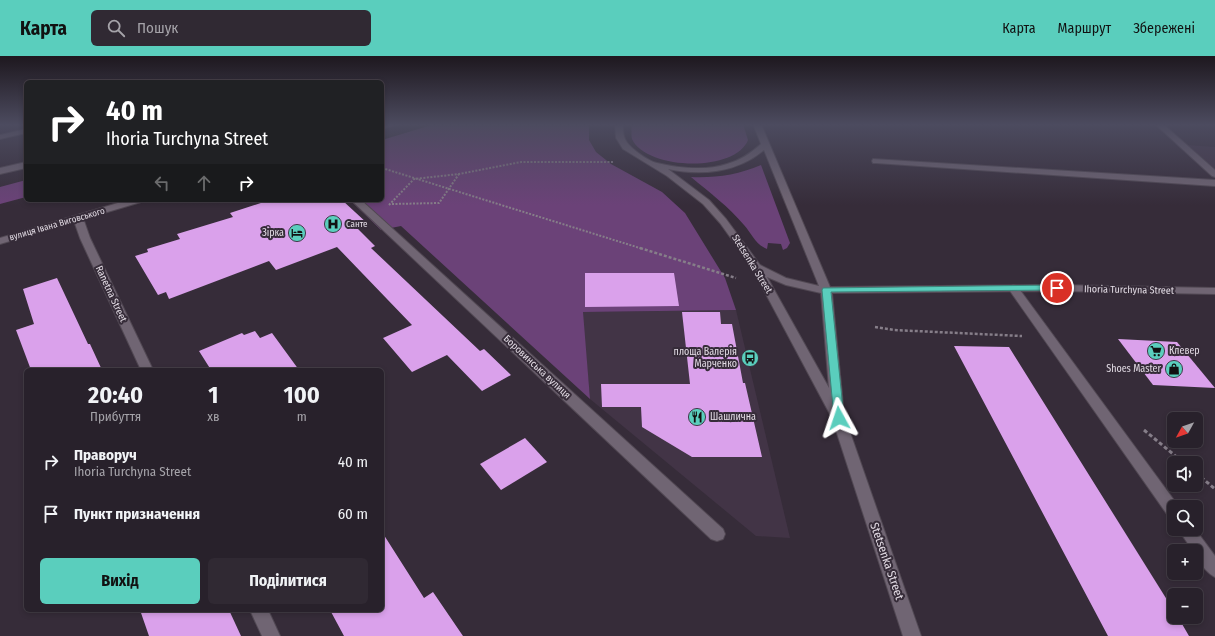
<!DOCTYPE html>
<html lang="uk">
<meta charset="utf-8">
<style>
:root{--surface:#28212b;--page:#302933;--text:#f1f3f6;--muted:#a5a3a9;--line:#443e47;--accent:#5acebd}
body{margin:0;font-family:"Fira Sans Condensed",sans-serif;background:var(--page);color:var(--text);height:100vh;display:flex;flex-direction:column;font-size:15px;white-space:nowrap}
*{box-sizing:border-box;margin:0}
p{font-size:13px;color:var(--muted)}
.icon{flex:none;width:22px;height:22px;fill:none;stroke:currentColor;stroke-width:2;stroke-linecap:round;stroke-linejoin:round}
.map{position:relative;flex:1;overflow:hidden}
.details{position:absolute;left:24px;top:312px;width:360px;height:244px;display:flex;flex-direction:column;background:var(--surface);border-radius:6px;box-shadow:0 2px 6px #0003,0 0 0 1px var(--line)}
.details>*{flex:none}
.hud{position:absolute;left:24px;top:24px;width:360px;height:122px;border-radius:6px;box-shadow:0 2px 6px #0003,0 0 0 1px var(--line);background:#202124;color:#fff;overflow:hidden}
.needle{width:26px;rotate:230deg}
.fabs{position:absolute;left:1167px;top:356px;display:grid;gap:8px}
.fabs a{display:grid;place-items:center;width:36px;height:36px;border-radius:6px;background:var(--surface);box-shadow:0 2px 6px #0003,0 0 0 1px var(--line);font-size:20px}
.pin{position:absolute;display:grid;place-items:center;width:34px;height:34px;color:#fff;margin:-17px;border:2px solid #fff;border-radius:50%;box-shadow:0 1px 4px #0007}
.me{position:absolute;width:44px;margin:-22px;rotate:355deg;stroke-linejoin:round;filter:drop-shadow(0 0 3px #0008)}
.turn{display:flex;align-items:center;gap:14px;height:84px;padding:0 16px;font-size:18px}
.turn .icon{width:52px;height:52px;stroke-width:2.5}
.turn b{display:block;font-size:28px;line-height:34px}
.lanes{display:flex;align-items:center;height:38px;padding:0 16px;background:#0003;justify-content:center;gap:20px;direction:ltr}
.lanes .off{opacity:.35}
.eta{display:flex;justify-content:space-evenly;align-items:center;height:68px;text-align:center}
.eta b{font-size:24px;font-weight:700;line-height:28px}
.cta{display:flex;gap:8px;margin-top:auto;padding:8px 16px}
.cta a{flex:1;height:46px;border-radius:6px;background:var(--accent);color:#111;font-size:16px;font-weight:700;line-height:46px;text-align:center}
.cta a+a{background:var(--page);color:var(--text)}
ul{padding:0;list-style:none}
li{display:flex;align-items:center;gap:12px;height:52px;padding:0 16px}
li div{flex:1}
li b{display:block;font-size:15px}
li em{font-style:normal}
header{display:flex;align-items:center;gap:24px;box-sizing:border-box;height:56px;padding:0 20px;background:var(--accent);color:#111}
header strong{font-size:19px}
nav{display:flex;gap:22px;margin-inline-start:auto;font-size:14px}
.search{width:280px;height:36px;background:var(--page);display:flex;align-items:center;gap:10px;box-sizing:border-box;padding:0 14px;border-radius:6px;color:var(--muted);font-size:15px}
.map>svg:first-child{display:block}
</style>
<header>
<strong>Карта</strong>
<div class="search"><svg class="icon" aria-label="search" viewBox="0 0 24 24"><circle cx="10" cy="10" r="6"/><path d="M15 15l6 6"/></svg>Пошук</div>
<nav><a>Карта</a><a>Маршрут</a><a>Збережені</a></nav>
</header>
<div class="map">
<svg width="1215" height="580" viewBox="0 0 1215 580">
<rect width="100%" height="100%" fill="#362c39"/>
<g fill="#423446">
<path d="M1187 89 1215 91V113Z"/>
<path d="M736 254 790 482 756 480 590 343 582 256Z"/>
</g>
<g fill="#6b4278">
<path d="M435 68H589V84L596 96 611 108 662 136 685 157 725 222 736 254 583 256 590 343 401 170 381 174 350 144H382V84Z"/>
<path d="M631 68H743L748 84C735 117 646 114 632 83 631 79 632 72 631 68Z"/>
<path d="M761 109 790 187 787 192 783 194 781 188 768 187 767 193C755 188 752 178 744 169 729 151 709 136 691 121 715 122 738 119 761 109Z"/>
<path d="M26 124V141L0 148V131Z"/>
</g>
<g fill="#daa1eb">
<path d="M270 144H342L368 168 357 172 375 190 371 192 480 295 484 293 511 319 482 335 447 299 412 316 383 282 412 269 337 191 276 214 269 205 169 243 166 236 158 239 135 200 148 196 147 193 180 183 177 178 233 161 230 157Z"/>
<path d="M585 217H674L679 250 585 251Z"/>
<path d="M57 222 88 288H90L102 314H31L16 274 34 268 23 233Z"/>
<path d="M682 256H720L721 268H732L743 327H745L762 401H692L642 371 641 351H602L601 328H690Z"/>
<path d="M255 275 260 282 272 277 299 314H211L199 295 242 277 244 279Z"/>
<path d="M1118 283 1177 286 1215 332 1153 329Z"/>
<path d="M954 290 1009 291 1174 555V561H1178L1189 580H1108Z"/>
<path d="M525 382 547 406 501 434 480 408Z"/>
<path d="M382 476 424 542 433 536 463 580H344L330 554H382Z"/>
<path d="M140 554H229L241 580H149Z"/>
</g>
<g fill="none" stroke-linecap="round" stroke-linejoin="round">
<g stroke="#514853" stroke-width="2">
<g id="lane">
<path d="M1155 68H1163L1215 114V121L1212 120Z"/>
<path d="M26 73V77L0 83V79Z"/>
<path d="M873 103 1215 124V130L876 107H873L872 105Z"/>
<path d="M26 106V112L0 118V112Z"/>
<path d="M1013 229 1017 230 1179 451H1174V463L1169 461 1008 232Z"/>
<path d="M1178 473H1195L1215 500V521C1207 517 1196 504 1196 495H1193Z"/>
</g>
</g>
<g stroke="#514853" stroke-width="2">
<g id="street">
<path d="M351 144H361L723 473 725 478 723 483 717 485 711 483Z"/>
<path d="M78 159 83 162 90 182 153 314H141L80 182 73 162Z"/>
<path d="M250 554H268L280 580H262Z"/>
</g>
</g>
<g stroke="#514853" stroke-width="2">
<g id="secondary">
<path d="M385 68H398L382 73V69Z"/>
<path d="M615 68H623C623 73 623 79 625 83 628 91 648 105 657 107 678 112 706 115 727 108 741 104 751 97 761 88L753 68H761L830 231 1057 229 1215 232V238L1057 235 832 237 844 359 921 580H903L832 362 751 210 720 167 703 148 667 120 623 93 616 82ZM764 94 819 230 786 222 760 209 726 163 709 144 668 113C701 120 737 117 764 94ZM767 221 786 229 821 237 829 332Z"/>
<path d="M128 144H143L141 146 0 188V182Z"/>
</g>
</g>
<g stroke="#867e89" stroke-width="2" stroke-dasharray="2 1.5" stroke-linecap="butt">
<path d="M382 112 643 193"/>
<path d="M28 145 30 144"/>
<path d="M392 148 439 147 459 118"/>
<path d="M389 149 414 123 459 118 521 106H614"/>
</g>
<g stroke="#867e89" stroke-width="2.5" stroke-dasharray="3 2" stroke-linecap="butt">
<path d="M640 192 736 222"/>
<path d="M875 271 894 274 1022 280"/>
</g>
<g stroke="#867e89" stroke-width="3" stroke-dasharray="4 2.5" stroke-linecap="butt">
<path d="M1144 374 1184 407"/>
<path d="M1196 417 1215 433"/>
</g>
<use href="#lane" fill="#706573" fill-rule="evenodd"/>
<use href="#street" fill="#706573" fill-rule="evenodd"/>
<use href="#secondary" fill="#706573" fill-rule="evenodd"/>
</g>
<linearGradient id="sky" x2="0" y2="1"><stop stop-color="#1e181f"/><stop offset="0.46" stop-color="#4c4b5f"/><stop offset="1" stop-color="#4c4b5f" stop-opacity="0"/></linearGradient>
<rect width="1215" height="149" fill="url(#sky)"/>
<path fill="#5acebd" stroke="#3a867b" d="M1057 229 1062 232 1060 234 831 236 844 362 843 365H835L834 362 822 234 823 232Z"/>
<defs>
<g id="hospital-disc" transform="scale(0.9)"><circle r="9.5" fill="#5acebd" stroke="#362c39"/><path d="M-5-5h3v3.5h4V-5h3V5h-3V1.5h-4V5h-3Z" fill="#111"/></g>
<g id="hotel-disc" transform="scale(0.9)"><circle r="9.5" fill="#5acebd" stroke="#362c39"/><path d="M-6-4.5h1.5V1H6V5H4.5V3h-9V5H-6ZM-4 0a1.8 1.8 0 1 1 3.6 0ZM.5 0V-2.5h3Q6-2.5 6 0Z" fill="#111"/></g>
<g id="supermarket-disc" transform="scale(0.9)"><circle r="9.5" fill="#5acebd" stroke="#362c39"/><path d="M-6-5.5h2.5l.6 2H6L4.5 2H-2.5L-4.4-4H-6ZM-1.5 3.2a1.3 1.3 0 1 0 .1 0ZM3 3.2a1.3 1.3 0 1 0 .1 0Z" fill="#111"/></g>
<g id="bus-disc" transform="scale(0.9)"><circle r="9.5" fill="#5acebd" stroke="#362c39"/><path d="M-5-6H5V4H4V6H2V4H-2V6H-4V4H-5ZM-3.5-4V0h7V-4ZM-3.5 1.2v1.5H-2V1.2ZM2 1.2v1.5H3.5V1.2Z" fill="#111"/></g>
<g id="shop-disc" transform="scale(0.9)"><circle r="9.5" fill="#5acebd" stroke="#362c39"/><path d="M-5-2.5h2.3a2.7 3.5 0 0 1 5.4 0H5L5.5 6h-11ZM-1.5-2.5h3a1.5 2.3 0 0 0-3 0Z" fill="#111"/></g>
<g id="restaurant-disc" transform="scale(0.9)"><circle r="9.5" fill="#5acebd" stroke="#362c39"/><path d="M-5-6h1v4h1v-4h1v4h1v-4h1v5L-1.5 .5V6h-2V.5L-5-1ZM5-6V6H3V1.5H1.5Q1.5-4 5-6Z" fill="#111"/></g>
</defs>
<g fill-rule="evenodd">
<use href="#hospital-disc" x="333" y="168"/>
<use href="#hotel-disc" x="297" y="177"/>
<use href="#supermarket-disc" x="1156" y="295"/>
<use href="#bus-disc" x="750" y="302"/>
<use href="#shop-disc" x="1174" y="313"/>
<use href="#restaurant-disc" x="697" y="361"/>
</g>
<g text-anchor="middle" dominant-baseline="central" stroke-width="4" stroke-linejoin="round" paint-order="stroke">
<g font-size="9" fill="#e2dbe4" stroke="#362c39">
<text transform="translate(57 168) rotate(-16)">вулиця Івана Виговського</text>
</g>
<g font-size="9" fill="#e2dbe4" stroke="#362c39" text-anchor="start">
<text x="346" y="168">Санте</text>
</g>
<g font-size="10" fill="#e2dbe4" stroke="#362c39" text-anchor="end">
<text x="284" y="177">Зірка</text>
<text x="1169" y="295" text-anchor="start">Клевер</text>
<text x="737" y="296">площа Валерія<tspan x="737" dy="12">Марченко</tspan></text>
<text x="1161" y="313">Shoes Master</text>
<text x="710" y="361" text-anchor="start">Шашлична</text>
</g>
<g font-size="10" fill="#e2dbe4" stroke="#362c39">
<text transform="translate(752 208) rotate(58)">Stetsenka Street</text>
<text transform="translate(1129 234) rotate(1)">Ihoria Turchyna Street</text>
<text transform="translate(111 238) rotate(65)">Ranetna Street</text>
<text transform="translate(537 311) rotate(43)">Боровинська вулиця</text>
</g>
<g font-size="12" fill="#e2dbe4" stroke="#362c39">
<text transform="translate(887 505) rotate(71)">Stetsenka Street</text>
</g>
</g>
</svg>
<div class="fabs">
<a><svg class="needle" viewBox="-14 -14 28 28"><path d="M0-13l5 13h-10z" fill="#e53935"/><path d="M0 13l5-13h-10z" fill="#a5a3a9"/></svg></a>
<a><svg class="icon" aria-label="sound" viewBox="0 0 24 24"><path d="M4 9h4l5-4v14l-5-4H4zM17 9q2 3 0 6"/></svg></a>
<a><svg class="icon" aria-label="search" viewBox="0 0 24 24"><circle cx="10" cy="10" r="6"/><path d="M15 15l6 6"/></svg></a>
<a>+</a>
<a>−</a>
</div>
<div class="pin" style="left:1057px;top:232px;background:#d93025"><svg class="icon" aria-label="arrive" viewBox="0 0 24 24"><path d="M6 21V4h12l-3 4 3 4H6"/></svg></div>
<svg class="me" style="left:839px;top:362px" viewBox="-20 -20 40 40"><path d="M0-17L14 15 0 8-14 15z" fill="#5acebd" stroke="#fff" stroke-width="4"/></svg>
<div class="hud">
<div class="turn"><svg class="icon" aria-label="right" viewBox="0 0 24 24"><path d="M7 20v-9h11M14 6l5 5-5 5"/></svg><div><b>40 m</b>Ihoria Turchyna Street</div></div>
<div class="lanes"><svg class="icon off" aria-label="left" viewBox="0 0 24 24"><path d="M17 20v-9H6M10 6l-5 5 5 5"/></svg><svg class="icon off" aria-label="ahead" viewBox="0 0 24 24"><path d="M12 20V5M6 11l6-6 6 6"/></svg><svg class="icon" aria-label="right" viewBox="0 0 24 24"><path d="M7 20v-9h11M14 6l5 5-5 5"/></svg></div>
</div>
<section class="details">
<div class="eta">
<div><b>20:40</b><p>Прибуття</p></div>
<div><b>1</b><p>хв</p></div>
<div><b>100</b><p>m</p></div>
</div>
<ul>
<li><svg class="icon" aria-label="right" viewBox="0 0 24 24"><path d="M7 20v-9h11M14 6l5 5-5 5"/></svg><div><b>Праворуч</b><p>Ihoria Turchyna Street</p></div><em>40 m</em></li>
<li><svg class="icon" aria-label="arrive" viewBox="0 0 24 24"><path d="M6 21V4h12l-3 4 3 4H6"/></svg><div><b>Пункт призначення</b></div><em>60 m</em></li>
</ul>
<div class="cta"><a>Вихід</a><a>Поділитися</a></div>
</section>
</div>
